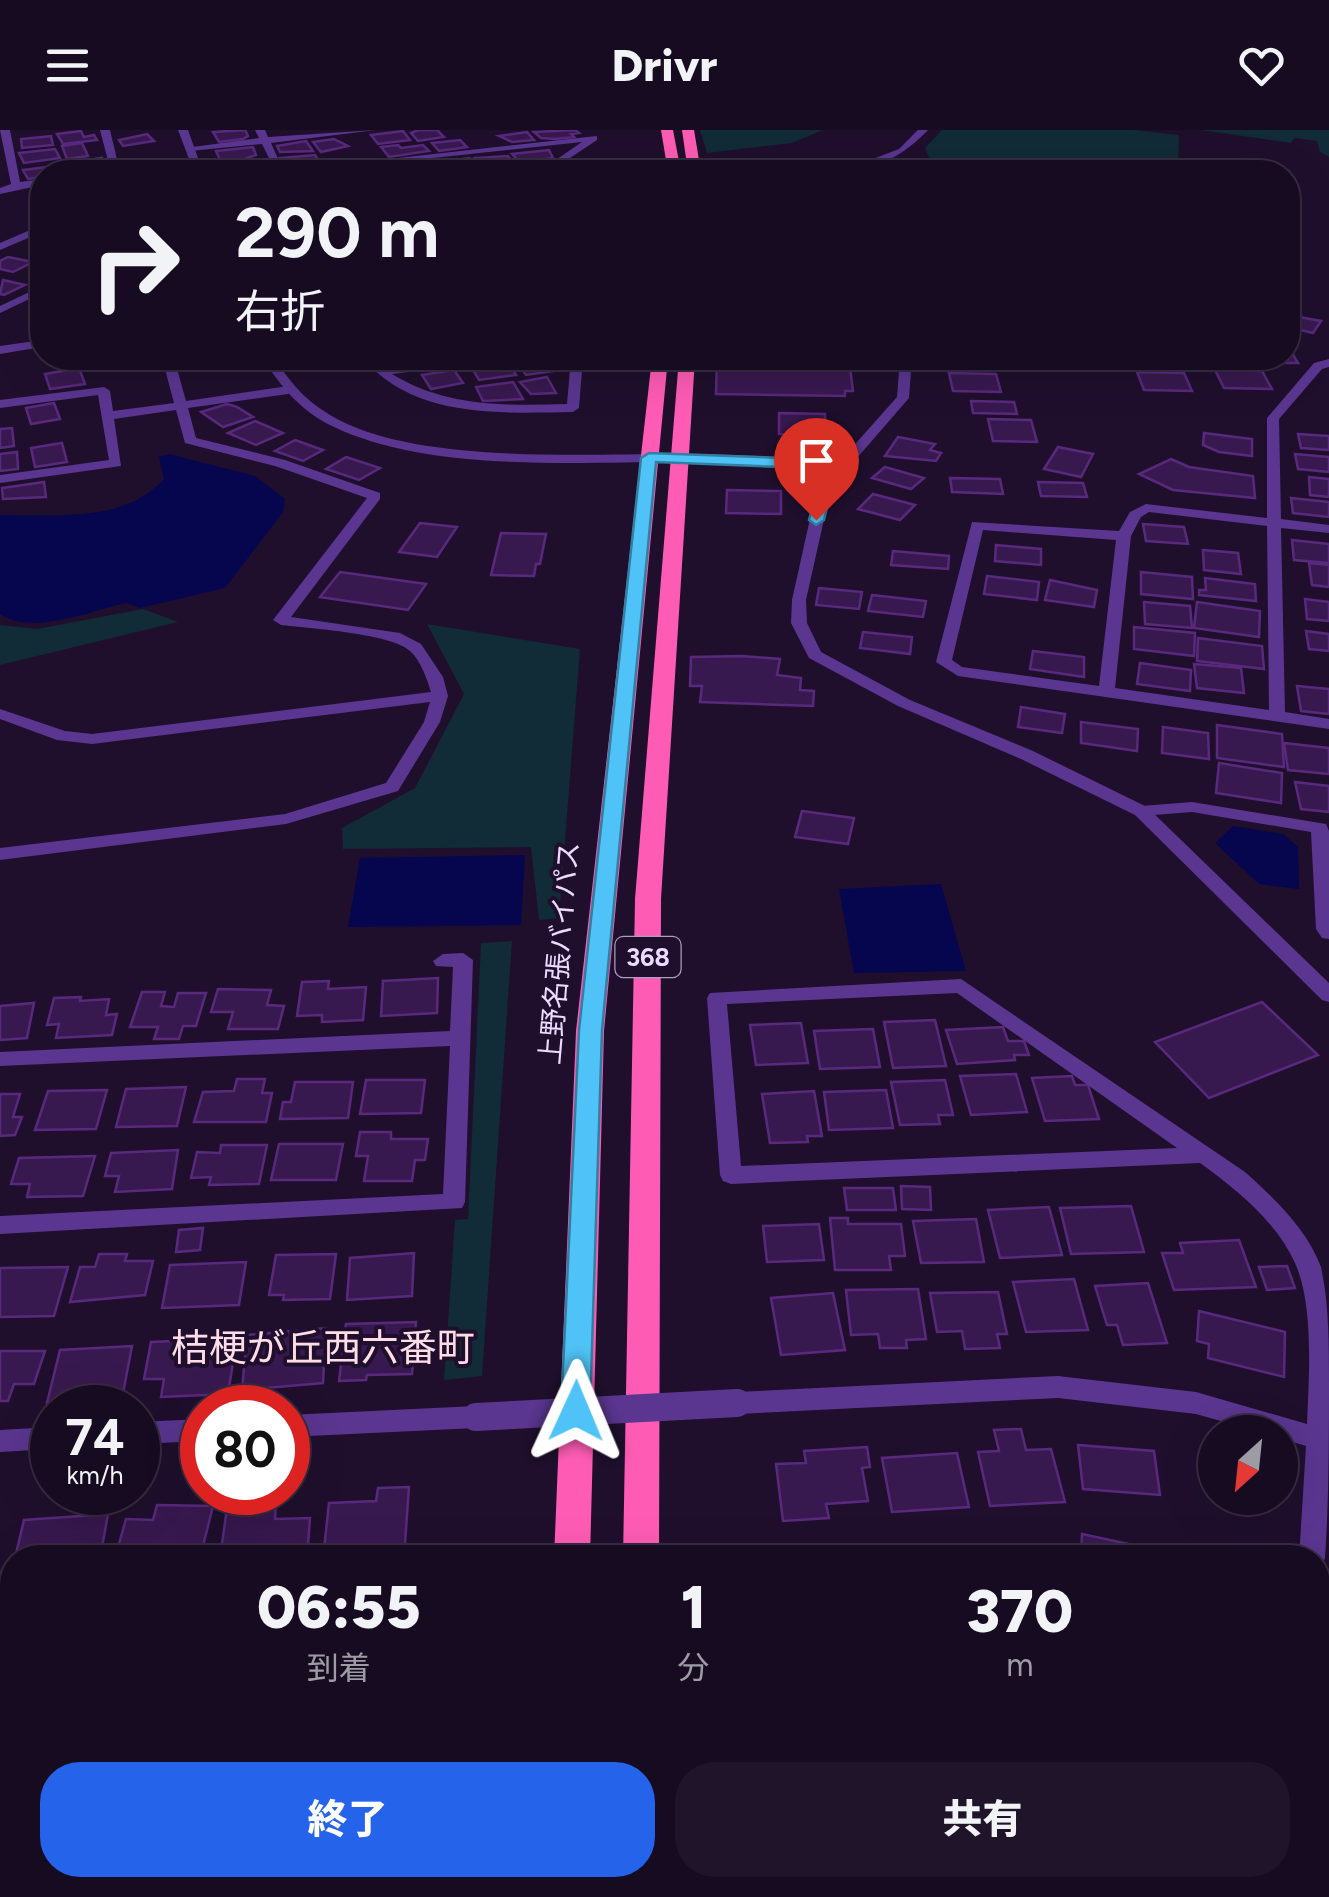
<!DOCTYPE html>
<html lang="ja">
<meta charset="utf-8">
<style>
:root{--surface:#170b22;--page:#20142a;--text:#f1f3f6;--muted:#9e9ba5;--line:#362b40;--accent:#2563eb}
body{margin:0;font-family:Figtree,"Noto Sans JP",sans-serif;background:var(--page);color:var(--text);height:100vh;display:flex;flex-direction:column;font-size:38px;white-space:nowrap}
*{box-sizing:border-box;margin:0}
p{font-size:32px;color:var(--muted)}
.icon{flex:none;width:55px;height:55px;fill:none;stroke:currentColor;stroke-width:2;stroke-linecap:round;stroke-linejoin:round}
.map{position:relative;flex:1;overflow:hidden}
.drawer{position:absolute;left:0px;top:1415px;width:1330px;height:352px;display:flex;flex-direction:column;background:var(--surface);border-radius:40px 40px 0 0;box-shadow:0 10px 40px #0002,0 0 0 2px var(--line)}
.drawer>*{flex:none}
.guide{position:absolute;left:30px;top:30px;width:1270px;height:210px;border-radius:40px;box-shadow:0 10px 40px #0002,0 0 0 2px var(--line);background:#170b22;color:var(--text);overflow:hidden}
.needle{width:65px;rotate:207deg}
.buttons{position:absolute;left:1198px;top:1285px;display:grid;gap:20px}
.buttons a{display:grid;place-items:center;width:100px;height:100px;border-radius:50%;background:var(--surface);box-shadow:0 10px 40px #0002,0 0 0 2px var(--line);font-size:50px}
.speed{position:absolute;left:30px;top:1255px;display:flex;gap:20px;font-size:50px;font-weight:700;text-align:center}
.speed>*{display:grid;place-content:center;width:130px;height:130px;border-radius:50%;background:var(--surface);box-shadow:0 10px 40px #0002,0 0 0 2px var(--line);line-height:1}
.speed small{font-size:25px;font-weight:400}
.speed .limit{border:15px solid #d22;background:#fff;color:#111}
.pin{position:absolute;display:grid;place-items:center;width:85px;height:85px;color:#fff;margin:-102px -42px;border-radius:50% 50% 50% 0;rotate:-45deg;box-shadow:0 0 10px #0007}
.pin .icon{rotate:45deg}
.me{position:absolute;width:110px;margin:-55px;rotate:1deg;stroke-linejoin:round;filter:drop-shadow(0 0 8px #0008)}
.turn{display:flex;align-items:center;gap:35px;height:210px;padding:0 40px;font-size:45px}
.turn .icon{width:130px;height:130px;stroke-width:2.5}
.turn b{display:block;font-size:70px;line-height:85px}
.eta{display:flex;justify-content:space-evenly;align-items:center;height:170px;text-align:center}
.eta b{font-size:60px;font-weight:800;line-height:70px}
.cta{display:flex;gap:20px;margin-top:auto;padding:20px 40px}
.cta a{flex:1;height:115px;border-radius:40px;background:var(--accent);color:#fff;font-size:40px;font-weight:800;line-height:115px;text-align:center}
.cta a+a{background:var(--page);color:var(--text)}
header{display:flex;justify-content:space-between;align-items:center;height:130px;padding:0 40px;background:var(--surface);font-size:45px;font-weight:800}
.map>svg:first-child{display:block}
</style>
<header><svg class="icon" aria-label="menu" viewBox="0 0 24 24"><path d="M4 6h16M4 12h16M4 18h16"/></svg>Drivr<svg class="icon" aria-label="heart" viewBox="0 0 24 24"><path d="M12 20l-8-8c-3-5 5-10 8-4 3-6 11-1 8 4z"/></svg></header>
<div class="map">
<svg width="1329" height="1767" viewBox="0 0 1329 1767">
<rect width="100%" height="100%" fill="#1f0f2d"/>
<g fill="#112b37">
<path d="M700 0H823L792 13 707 23Z"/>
<path d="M942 0H1133L1179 5 1178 42H935L925 18Z"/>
<path d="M1201 0H1329V27L1320 22 1317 11 1294 8 1291 13Z"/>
<path d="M143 479 178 492 0 535V495L37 499Z"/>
<path d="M427 494 580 519 559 788 539 790 531 717 343 719 342 698 415 658 464 564Z"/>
<path d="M512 811 482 1246 444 1250 455 1090 468 1089 481 813Z"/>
</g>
<g fill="#06064f">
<path d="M169 324 255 346 285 369 283 382 225 458 140 478 126 473C90 481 32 506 0 484V385C56 384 123 394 164 349L159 327Z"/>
<path d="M1233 696 1283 704 1298 717 1299 759 1259 754 1215 713Z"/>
<path d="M525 725 521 795 348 797 360 728Z"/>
<path d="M941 754 966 841 854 843 839 759Z"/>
</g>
<g fill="#38194f" stroke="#58297d" stroke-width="2.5">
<path d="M245 0 248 6 243 9 219 12 213 2Z"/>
<path d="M418 0H437L444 7 418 11 411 3Z"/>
<path d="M575 0 579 3 571 4 574 7 555 9 541 8 534 2Z"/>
<path d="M81 1 84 7 94 5 97 10 63 14 57 4Z"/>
<path d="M403 1 410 10 378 14 371 5Z"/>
<path d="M527 2 534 10 512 12 499 6Z"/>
<path d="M147 4 154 11 123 16 119 10Z"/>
<path d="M51 6 53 15 22 18 21 9Z"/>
<path d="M334 9 348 16 321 22 313 12Z"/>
<path d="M460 10 467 17 439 21 432 13Z"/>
<path d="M306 11 313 21 280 22 277 16Z"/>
<path d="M82 13 88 26 67 29 62 16Z"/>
<path d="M398 15 401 18 423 15 429 21 389 27 381 17Z"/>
<path d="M253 17 256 25 245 29 221 32 216 21Z"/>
<path d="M55 19 60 28 24 33 19 23Z"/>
<path d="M549 20 553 28 520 32 512 24Z"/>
<path d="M315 25 321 34 285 37 280 28Z"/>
<path d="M508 26 512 31 481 36 475 28Z"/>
<path d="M102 28 105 38 68 42 66 33Z"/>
<path d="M469 28 477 36 451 40 444 32Z"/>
<path d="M252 31 257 40 225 42 221 35Z"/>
<path d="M425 31 436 32 444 40 398 42 393 35Z"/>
<path d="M355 32 360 38 347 42H332L327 36Z"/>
<path d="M47 37 61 42H42V47L28 49 23 40Z"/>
<path d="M8 127 33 132 13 142 0 139V131Z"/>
<path d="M3 150 25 155 4 165 0 164Z"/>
<path d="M1294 186 1321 191 1313 203 1288 197Z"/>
<path d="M1288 216 1298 233H1250L1248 228H1288Z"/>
<path d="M717 228 849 229 853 261H845V266L716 264Z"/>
<path d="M553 229 560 240 526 245 518 234Z"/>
<path d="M510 235 516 245 479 250 473 240Z"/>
<path d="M79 238 85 254 50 259 45 244Z"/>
<path d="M454 240 463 253 431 259 422 245Z"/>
<path d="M1215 240 1262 241 1272 259 1224 258Z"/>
<path d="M1137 242 1184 243 1192 261 1144 260Z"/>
<path d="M949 243 996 244 1001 262 953 261Z"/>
<path d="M547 247 556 263 531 264 520 252Z"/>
<path d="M513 252 523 269 483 271 476 257Z"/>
<path d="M971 271 1014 272 1017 284 973 283Z"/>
<path d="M54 273 60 289 31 294 26 278Z"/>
<path d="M227 274 237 277 253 287 223 297 201 282Z"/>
<path d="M779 283 825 284 826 305 779 304Z"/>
<path d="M988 289 1031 290 1037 312 993 311Z"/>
<path d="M255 291 283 303 256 315 228 303Z"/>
<path d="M12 298 14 316 0 318V299Z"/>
<path d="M1204 303 1252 309V326L1219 322 1203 315Z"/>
<path d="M1298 304 1329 306V320L1301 318Z"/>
<path d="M898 307 935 314 930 320 941 323 936 331 885 326Z"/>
<path d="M295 310 323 320 303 331 275 321Z"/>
<path d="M62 313 67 332 35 337 31 318Z"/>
<path d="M1058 317 1093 324 1081 347 1044 339Z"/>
<path d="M17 322 18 339 0 341V324Z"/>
<path d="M1295 324 1329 327V342L1298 339Z"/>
<path d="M346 327 380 338 359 350 326 339Z"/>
<path d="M1171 329 1189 337 1253 346 1255 368 1173 360 1139 344Z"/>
<path d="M885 337 924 348 911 359 872 348Z"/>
<path d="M1309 347 1329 349V367L1310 365Z"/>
<path d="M950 348 1000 349 1003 364 952 362Z"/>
<path d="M44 352 46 367 3 369 2 358Z"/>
<path d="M1038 352 1083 353 1087 367 1041 366Z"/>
<path d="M727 360 781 361V384L726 383Z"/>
<path d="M873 364 915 375 900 390 858 379Z"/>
<path d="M1291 368 1329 372V387L1293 383Z"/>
<path d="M420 393 457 397 437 427 399 422Z"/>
<path d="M1143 394 1184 397 1188 414 1146 411Z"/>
<path d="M501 403 546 404 540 434H536L534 446 491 445Z"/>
<path d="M1292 410 1329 414V433L1294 430Z"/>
<path d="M996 415 1041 419V435L995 431Z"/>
<path d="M1203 420 1238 423 1241 444 1204 440Z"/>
<path d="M893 421 949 426 948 439 891 435Z"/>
<path d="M1309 433 1329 435V457L1312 455Z"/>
<path d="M340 442 426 454 408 480 320 467Z"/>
<path d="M1141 442 1192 447 1193 469 1141 464Z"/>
<path d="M987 446 1039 452 1037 470 984 464Z"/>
<path d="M1205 448 1255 454 1256 471 1199 465V460H1206Z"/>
<path d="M1050 450 1097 460 1094 477 1045 470Z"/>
<path d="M819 458 862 462 859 479 816 475Z"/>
<path d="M872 465 926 471 923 487 868 481Z"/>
<path d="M1305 469 1329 472V491L1307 489Z"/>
<path d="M1144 472 1190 476 1192 498 1145 494Z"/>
<path d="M1197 472 1260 481 1259 507 1194 498Z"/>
<path d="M1134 497 1195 503 1194 526 1134 519Z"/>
<path d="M1306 501 1329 504V521L1309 519Z"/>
<path d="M863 502 912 507 910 524 860 518Z"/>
<path d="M1198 508 1262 516 1264 539 1197 531Z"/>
<path d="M1033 521 1084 527V547L1030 539Z"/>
<path d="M742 526 780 529 777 545 801 548 800 560 814 561 813 576 700 572 702 556H690L691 527Z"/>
<path d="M1140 533 1191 540 1190 561 1137 554Z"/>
<path d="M1194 534 1241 538 1244 563 1197 558Z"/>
<path d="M1297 556 1329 559V584L1301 581Z"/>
<path d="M1021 577 1065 584 1062 603 1018 597Z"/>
<path d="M1081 592 1138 599 1137 621 1081 613Z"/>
<path d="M1217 595 1282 604 1284 637 1217 628Z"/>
<path d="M1163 597 1208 603 1209 629 1162 623Z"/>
<path d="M1284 613 1329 618V644L1288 640Z"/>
<path d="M1219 633 1282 643 1281 673 1216 663Z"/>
<path d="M1295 652 1329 656V682L1301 679Z"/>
<path d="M802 681 854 688 848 714 795 707Z"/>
<path d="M438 848 437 883 381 886 383 851Z"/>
<path d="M329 851 328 859 366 857 363 890 322 892V885L297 886 302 852Z"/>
<path d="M218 859 271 860 267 875 284 876 278 899H228L233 882H211Z"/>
<path d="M142 862H165L161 876 174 877 178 863H206L196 896H183L179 909H154L158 897H130Z"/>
<path d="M81 867 80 871 109 869 106 885 117 884 112 905 56 908 59 894 47 895 54 868Z"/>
<path d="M1262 872 1318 925 1209 968 1155 912Z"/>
<path d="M34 873 27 908 0 910V876Z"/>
<path d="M935 890 946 936 893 938 884 892Z"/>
<path d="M801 893 808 933 756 935 750 895Z"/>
<path d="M1003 897 1008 911H1024L1029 925H1014L1015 930 957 934 946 900Z"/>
<path d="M873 899 880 937 820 939 814 901Z"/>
<path d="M1016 944 1027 982 971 985 960 946Z"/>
<path d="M1072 946 1075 955H1088L1099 989 1045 991 1032 948Z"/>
<path d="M237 949H265L262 963H272L266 992H194L203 962 234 961Z"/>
<path d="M366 950H425L421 983 360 984Z"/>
<path d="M945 950 953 985H938L940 994 900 995 891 952Z"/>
<path d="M295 952H353L348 988 280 989 283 972H291Z"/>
<path d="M186 957 177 996 116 997 126 959Z"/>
<path d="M107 960 96 999 35 1000 48 961Z"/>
<path d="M886 960 893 998 829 1000 824 962Z"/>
<path d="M814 961 822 1006H807L808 1012 770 1013 762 964Z"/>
<path d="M0 964H20L13 987H22L15 1005 0 1006Z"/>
<path d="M360 1002H391V1009H428L425 1030H415L412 1051H364L368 1026H356Z"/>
<path d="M279 1014H343L336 1050H271Z"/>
<path d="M221 1015H267L259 1054 209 1055 211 1047 191 1048 197 1022 220 1023Z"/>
<path d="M178 1020 172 1059 115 1062 119 1046H105L111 1023Z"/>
<path d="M95 1026 83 1066 27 1067 30 1054H11L19 1028Z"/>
<path d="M901 1056 930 1057 931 1080 902 1079Z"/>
<path d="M844 1058H893L896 1080H847Z"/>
<path d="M1131 1076 1144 1122 1071 1124 1060 1078Z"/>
<path d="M1049 1077 1062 1125 1000 1128 988 1080Z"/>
<path d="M830 1088H848V1094H901L905 1126H889L891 1140H835Z"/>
<path d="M976 1089 984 1132 921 1133 913 1091Z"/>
<path d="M819 1094 824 1130 767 1132 763 1096Z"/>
<path d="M203 1098 200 1120 176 1122 179 1100Z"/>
<path d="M1239 1110 1256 1157 1174 1160 1162 1123H1183L1180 1113Z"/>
<path d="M414 1123 412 1166 347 1170 350 1128Z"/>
<path d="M99 1124H127L125 1131H153L145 1165 70 1172 80 1137H95Z"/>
<path d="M336 1124 330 1169 283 1170 284 1165H269L276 1125Z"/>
<path d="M246 1132 239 1175 162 1178 170 1135Z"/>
<path d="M1287 1136 1295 1158 1267 1160 1259 1137Z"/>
<path d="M68 1137 54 1186 0 1187V1138Z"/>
<path d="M1074 1149 1088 1200 1026 1202 1013 1152Z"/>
<path d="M1148 1153 1167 1213 1123 1215 1117 1195H1107L1095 1156Z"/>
<path d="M918 1159 926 1209 906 1210 907 1218H880L878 1204 851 1205 846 1160Z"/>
<path d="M998 1162 1007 1204H997L1000 1218 965 1219 962 1201 937 1202 930 1163Z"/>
<path d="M833 1163 845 1220 781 1225 771 1168Z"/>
<path d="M1199 1181 1285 1202 1284 1247 1208 1228 1209 1214 1197 1211Z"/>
<path d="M416 1192 412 1244 367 1245 366 1250 339 1251 346 1194Z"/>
<path d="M326 1198 323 1253 242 1260 247 1205Z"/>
<path d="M237 1208 228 1264 161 1267 164 1249H144L151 1212Z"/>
<path d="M132 1216 122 1269 47 1273 60 1220Z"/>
<path d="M0 1221H45L34 1254H14L8 1271H0Z"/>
<path d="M1021 1299 1026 1320 1051 1319 1065 1372 990 1376 978 1322 999 1321 994 1300Z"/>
<path d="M1078 1315 1154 1321 1160 1365 1083 1359Z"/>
<path d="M867 1317 870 1337 862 1338 868 1371 826 1374 829 1388 783 1391 776 1334 806 1333 804 1321Z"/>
<path d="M957 1323 969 1377 892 1382 882 1328Z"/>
<path d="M409 1357 404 1428H323L329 1373 376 1371 378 1358Z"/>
<path d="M276 1374 275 1389 310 1388 307 1428H220L227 1378Z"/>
<path d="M157 1375 213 1376 200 1428H115L126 1389 153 1390Z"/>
<path d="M108 1384 101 1423 80 1424 79 1428H15L24 1390Z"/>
<path d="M1082 1404 1161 1421V1428H1081Z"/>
<path d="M968 1418 970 1428H885L884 1421Z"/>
<path d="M981 1418 1062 1420 1064 1428H982Z"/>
<path d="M2 1492H12V1555H0Z"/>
<path d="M12 1667V1736L0 1738V1668Z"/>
<path d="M836 1755H918L919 1767H837Z"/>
<path d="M933 1755H1020L1021 1767H934Z"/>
<path d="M1043 1755H1130L1132 1767H1045Z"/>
<path d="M1148 1755H1247L1250 1767H1149Z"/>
<path d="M387 1757 386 1767H282L283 1759Z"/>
</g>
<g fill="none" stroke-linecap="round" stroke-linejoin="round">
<g fill="#5a3690" fill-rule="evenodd">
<path d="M0 0H10L20 52 42 49V55L0 64V58L11 54Z"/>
<path d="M100 0H110L120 42H111Z"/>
<path d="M255 0H265L268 7 376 0 271 13 284 42H276L262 14 190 21 185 18 259 8Z"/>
<path d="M597 6V10L549 42H538L582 12 376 34 371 31Z"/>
<path d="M42 156V163L0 183V176Z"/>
<path d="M42 210V217L0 224V216Z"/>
<path d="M162 228H174L186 271 288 256 294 260 288 264 188 278 196 308 285 330 380 363V369L291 487 400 503 421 514 443 547 448 566 440 592 398 661 286 694 0 730V718L285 684 386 653 424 592 430 572 92 614 57 610 0 589V579L65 601 92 604 431 562C427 549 421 531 410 521 393 504 308 498 281 495L273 490 367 368 275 336 185 313 176 280 114 289 121 336 0 353V345L109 330 98 265 0 278V270L104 257 110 261 113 281 174 273Z"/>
<path d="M363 228H375L385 238 466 228H496L490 232 392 244C446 277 505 276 567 274L571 228H583L579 278 573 282C500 283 414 289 363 228Z"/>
<path d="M1329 229V237L1322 239 1279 289 1281 389 1329 395V403L1281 398 1285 582 1329 589V599L958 546 936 532 972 392 1119 401 1130 382 1146 374 1267 388V288L1314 233ZM1149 382 1267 396 1269 580 1115 558 1131 406 1141 387ZM983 400 1116 410 1099 556 962 537 952 530Z"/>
<path d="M1192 672 1326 694 1329 701V809L1322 808 1316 799 1311 702 1192 682 1141 686 1132 681 1141 676Z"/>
<path d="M463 823 473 830 465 1072 462 1078 0 1104V1086L443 1064 450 916 0 936V922L450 901 453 837 436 836 433 831 443 824Z"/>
<path d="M961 849 1245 1042C1274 1068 1307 1099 1321 1137 1329 1173 1329 1214 1329 1252 1329 1311 1329 1369 1325 1428L1321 1437 1318 1438V1428H1299L1306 1316 1280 1308V1302H1260L1196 1284 1058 1268 737 1284 728 1281 725 1273 728 1265 737 1262 1058 1246 1196 1262 1307 1294C1309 1248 1314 1174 1295 1133 1276 1091 1236 1059 1200 1033L731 1054 723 1051 720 1045 707 868 710 863ZM957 863 1177 1018 741 1036 727 874Z"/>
<path d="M476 1276 485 1279 488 1287 485 1295 476 1298 288 1307V1285Z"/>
<path d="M202 1289V1311L138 1314V1292Z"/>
<path d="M52 1297V1319L0 1322V1300Z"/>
<path d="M12 1571V1599L0 1600V1572Z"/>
<rect x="413" y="1755" width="30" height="12"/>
<path d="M765 1755H795L796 1767H766Z"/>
<path d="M1278 1755H1308L1307 1767H1277Z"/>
</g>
<g fill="#5a3690" fill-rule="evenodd">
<path d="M178 0H188L203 42H194Z"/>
<path d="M918 0H928C907 23 872 44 839 42L899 19Z"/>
<path d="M42 95V102L0 120V113Z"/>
<path d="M262 228H274C293 256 307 273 339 290 422 333 579 324 672 324 728 324 785 327 841 330L897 267 900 228H912L909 268 831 358 806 470 807 493 821 522 910 570 1033 621 1147 677 1329 853V872L1322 870 1135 685 1021 629 898 576 809 528 791 493 792 470 817 357 834 338C780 336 727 332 673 332 570 332 426 342 332 296 299 280 282 257 262 228Z"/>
</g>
<g fill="#fe5cb4" fill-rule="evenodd">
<path d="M661 0H673L681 42H668Z"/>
<path d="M682 0H694L701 42H688Z"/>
<path d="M652 228H668L604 901 590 1428H554L576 901Z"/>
<path d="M679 228H695L661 769 659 1428H623L635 769Z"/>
<rect x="549" y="1755" width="42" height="12"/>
<rect x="626" y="1755" width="42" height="12"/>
</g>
<path stroke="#5a3690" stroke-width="28" d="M476 1287 737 1273"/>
</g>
<path fill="#4fc3f7" stroke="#337fa1" stroke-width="2.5" d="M649 323 840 330 848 334 832 357 824 390 816 395 809 390 817 357 830 339 656 332 602 900 590 1281 586 1290 576 1294 565 1290 561 1281 579 900 641 328Z"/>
<g text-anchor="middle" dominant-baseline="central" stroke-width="8" stroke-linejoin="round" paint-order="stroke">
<rect fill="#1f0f2d" stroke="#ae9ec0" stroke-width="2.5" x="615.5" y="807" width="65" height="40" rx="8"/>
<g font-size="25" font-weight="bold" fill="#ecdbff">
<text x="648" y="827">368</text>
</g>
<g font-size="28" fill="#ecdbff" stroke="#1f0f2d">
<text transform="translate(559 823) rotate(-85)">上野名張バイパス</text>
</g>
<g font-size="38" fill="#ffdde6" stroke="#1f0f2d">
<text x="323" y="1218">桔梗が丘西六番町</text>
</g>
</g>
</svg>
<div class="buttons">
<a><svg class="needle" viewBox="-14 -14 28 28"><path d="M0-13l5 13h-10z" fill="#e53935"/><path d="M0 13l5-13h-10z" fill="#9e9ba5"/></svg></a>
</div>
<div class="speed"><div>74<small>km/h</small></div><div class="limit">80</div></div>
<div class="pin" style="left:816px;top:390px;background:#d93025"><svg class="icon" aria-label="arrive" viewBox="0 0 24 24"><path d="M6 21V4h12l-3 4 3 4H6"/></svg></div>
<svg class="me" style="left:576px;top:1281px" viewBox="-20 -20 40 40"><path d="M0-17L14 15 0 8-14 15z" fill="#4fc3f7" stroke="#fff" stroke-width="4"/></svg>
<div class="guide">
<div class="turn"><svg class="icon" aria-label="right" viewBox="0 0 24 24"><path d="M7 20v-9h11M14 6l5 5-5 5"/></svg><div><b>290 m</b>右折</div></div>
</div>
<section class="drawer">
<div class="eta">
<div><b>06:55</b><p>到着</p></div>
<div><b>1</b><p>分</p></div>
<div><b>370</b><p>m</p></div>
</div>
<div class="cta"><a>終了</a><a>共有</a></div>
</section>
</div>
